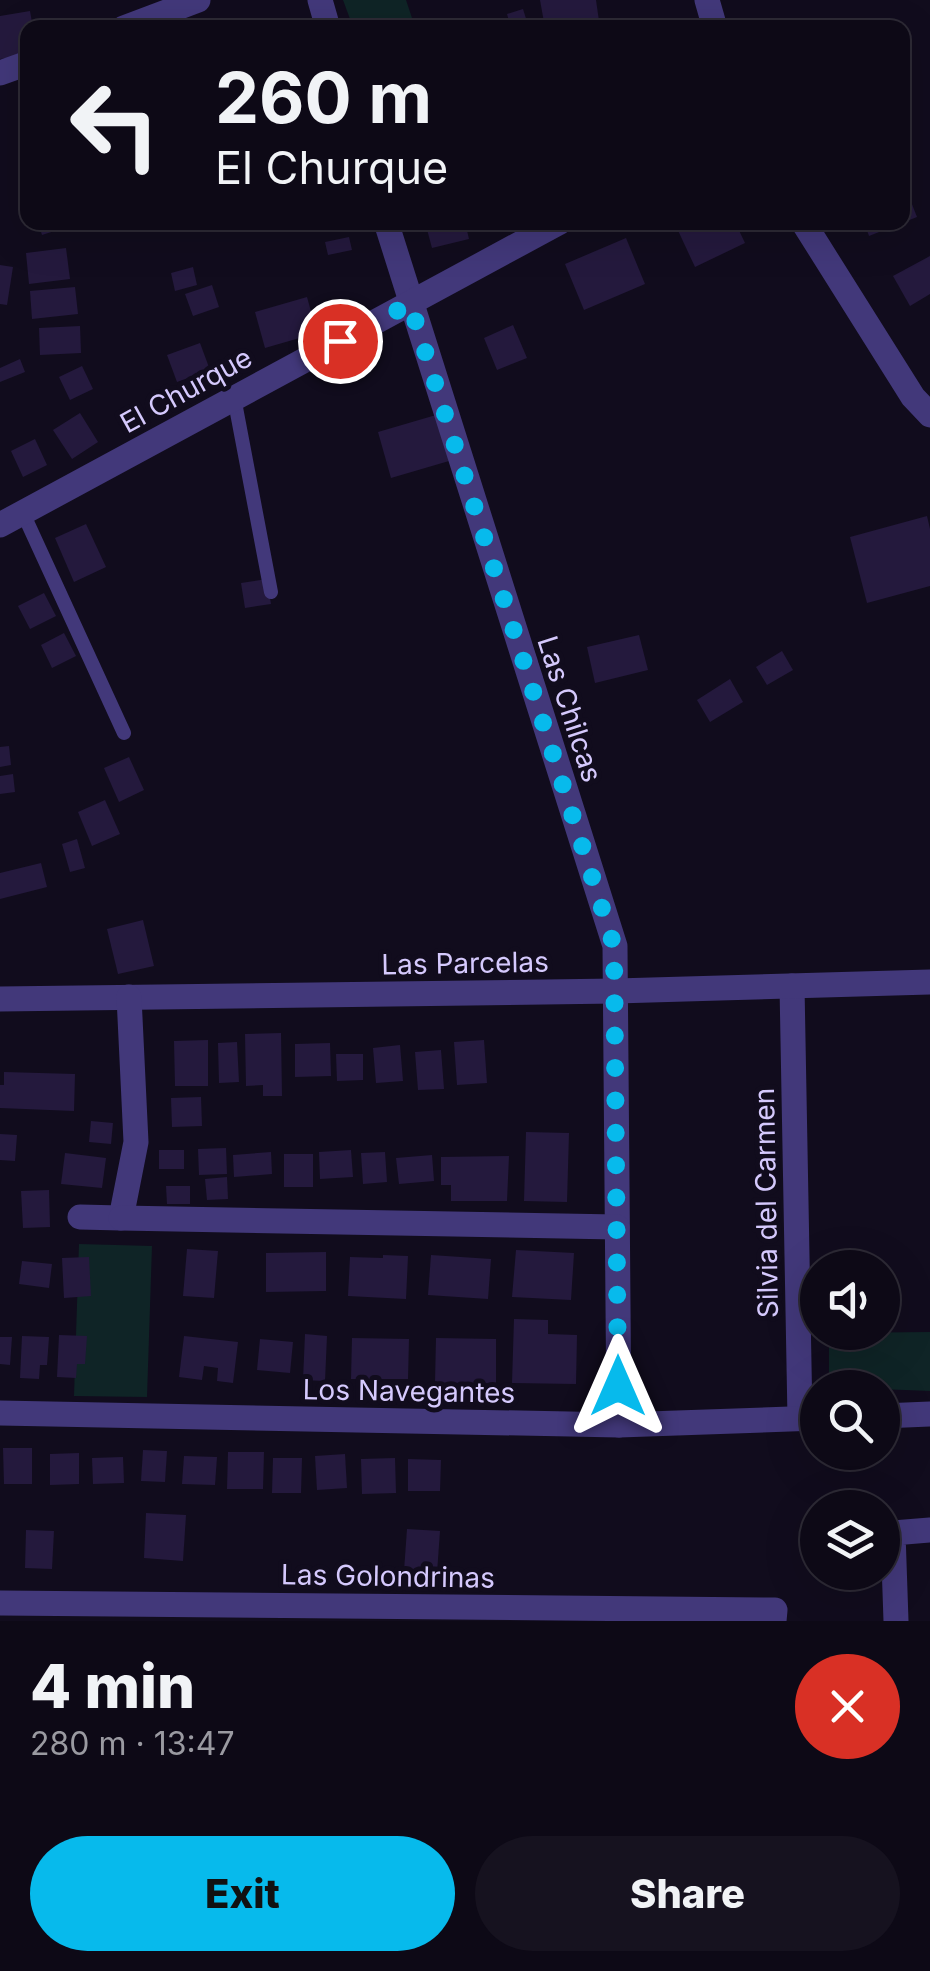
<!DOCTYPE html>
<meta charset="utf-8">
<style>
:root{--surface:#0d0916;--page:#16121f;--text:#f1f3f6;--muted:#9a9aa1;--line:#2d2a35;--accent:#07baec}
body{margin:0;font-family:Inter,sans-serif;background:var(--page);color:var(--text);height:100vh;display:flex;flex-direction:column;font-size:38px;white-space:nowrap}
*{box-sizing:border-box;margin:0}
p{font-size:32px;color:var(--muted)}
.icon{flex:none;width:55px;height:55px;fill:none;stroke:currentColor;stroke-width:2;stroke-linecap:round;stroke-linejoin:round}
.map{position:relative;height:1621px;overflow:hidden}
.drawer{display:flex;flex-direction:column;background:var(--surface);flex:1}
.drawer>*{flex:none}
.top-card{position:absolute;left:20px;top:20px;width:890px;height:210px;border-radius:20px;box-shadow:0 10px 40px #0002,0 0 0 2px var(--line);background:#0d0916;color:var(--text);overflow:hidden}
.fabs{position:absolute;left:800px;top:1250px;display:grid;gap:20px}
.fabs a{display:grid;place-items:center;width:100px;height:100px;border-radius:50%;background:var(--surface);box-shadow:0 10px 40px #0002,0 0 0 2px var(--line);font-size:50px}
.pin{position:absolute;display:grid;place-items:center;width:85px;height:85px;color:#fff;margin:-42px;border:5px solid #fff;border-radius:50%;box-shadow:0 2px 10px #0007}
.me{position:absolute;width:110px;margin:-55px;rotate:0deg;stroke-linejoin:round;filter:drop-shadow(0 0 8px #0008)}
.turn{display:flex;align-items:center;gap:35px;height:210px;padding:0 30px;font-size:45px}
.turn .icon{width:130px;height:130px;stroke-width:2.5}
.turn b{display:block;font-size:70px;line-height:85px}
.round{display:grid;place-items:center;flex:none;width:105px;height:105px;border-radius:52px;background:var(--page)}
.headline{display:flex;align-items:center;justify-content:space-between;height:170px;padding:0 30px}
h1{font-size:60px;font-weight:800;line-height:75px}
.primary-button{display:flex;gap:20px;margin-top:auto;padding:20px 30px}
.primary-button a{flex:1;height:115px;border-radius:60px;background:var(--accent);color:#111;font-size:40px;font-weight:800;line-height:115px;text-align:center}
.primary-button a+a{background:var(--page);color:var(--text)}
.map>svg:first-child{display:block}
</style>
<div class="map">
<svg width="930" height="1621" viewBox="0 0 930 1621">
<rect width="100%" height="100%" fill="#110c1d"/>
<g fill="#0f2426">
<path d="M343 0H406L413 21 389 27H353Z"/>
<path d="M79 1244 152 1246 147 1397 74 1396Z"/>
<path d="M930 1332V1391L829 1387V1333Z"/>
</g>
<g fill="#24193d">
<path d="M540 0H596L599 21 545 28Z"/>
<path d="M523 9 529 28H511L507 14Z"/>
<path d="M30 11 33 28H28V55L0 59V16Z"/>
<path d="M906 189 917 217 902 223V190Z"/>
<path d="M38 222H79V223L42 235Z"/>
<path d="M425 222H465L469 239 432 248Z"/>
<path d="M679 222H735L745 243 695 267 675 224Z"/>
<path d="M864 222H902V223L869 236Z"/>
<path d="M349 237 352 250 328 255 325 242Z"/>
<path d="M626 238 645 284 584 310 565 264Z"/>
<path d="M66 248 70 279 29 284 26 253Z"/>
<path d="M930 256V294L910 306 893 276Z"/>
<path d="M0 265 13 267 7 305 0 304Z"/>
<path d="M193 267 197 285 175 291 171 273Z"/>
<path d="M212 285 219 307 193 316 185 294Z"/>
<path d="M75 287 78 314 32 319 30 291Z"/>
<path d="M307 297 317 333 265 348 255 312Z"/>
<path d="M513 325 527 358 497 370 484 338Z"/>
<path d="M80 326 81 353 40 355 39 328Z"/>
<path d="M200 343 210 370 177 382 167 355Z"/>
<path d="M20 359 25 372 0 382V368Z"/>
<path d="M82 366 93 389 70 400 59 377Z"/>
<path d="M80 413 98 442 72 459 53 430Z"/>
<path d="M436 415 449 461 391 478 378 432Z"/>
<path d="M35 439 47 465 23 477 11 451Z"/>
<path d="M927 516 930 529V586L867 603 850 537Z"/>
<path d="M86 524 106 567 74 582 55 538Z"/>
<path d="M267 579 271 604 245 608 241 583Z"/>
<path d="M44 593 56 616 30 629 18 606Z"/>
<path d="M64 633 76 656 52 668 41 645Z"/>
<path d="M639 635 648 670 595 683 587 647Z"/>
<path d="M782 651 793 670 767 685 756 667Z"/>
<path d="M730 679 743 702 710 722 697 700Z"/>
<path d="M9 746 11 765 0 767V747Z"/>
<path d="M129 757 144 790 119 802 104 768Z"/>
<path d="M13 774 15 792 0 794V776Z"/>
<path d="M105 800 120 834 92 846 78 812Z"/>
<path d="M77 839 85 868 70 872 62 844Z"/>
<path d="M41 863 47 887 0 899V873Z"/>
<path d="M143 920 154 966 118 974 107 929Z"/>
<path d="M281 1033 282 1096H263V1085L246 1086 245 1034Z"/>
<path d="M208 1040V1086H175L174 1041Z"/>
<path d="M484 1040 487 1083 457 1085 454 1042Z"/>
<path d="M237 1042 239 1082 219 1083 218 1043Z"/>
<path d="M330 1043 331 1076 295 1077V1044Z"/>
<path d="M400 1045 403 1081 376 1083 373 1048Z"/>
<path d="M441 1050 444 1089 418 1090 415 1052Z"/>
<path d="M336 1054H363V1080L337 1081Z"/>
<path d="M4 1072 75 1074 74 1111 0 1108V1085H4Z"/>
<path d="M201 1097 202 1126 172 1127 171 1098Z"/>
<path d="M91 1121 113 1123 111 1144 89 1142Z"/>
<path d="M526 1132 569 1133 567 1202 524 1201Z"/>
<path d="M0 1134 17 1135 15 1161 0 1160Z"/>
<path d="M226 1148 227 1174 199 1175 198 1149Z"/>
<rect x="159" y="1150" width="25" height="19"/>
<path d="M351 1150 353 1177 320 1179 319 1152Z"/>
<path d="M271 1152 272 1174 234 1177 233 1155Z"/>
<path d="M385 1152 387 1182 363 1184 361 1153Z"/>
<path d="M65 1153 106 1158 102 1188 61 1184Z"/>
<rect x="284" y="1154" width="29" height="33"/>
<path d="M432 1155 434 1181 399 1184 396 1158Z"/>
<path d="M509 1156 507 1201H451V1185H441V1157Z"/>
<path d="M227 1177 228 1199 207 1200 205 1179Z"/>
<path d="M166 1186H190V1204H167Z"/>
<path d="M49 1190 50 1227 23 1228 21 1191Z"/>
<path d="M187 1249 218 1251 214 1298 183 1296Z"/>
<path d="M516 1250 574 1253 571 1300 512 1297Z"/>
<path d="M326 1252V1291L266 1292V1253Z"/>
<path d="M383 1255 408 1256 406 1299 348 1296 350 1257 383 1258Z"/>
<path d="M431 1255 491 1259 488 1299 428 1295Z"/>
<path d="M89 1257 91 1296 64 1298 62 1258Z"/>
<path d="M22 1261 52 1264 49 1288 19 1284Z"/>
<path d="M514 1319 548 1320V1334L577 1335 576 1384 512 1383Z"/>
<path d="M305 1334 327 1336 325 1381 303 1380Z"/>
<path d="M59 1335 87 1336 85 1364H77L76 1378 57 1377Z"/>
<path d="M22 1336 49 1337 47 1365H40L39 1379 20 1378Z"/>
<path d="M184 1336 238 1342 233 1383 217 1381 218 1368 204 1366 202 1380 179 1377Z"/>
<path d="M0 1337H12L10 1365 0 1364Z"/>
<path d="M352 1338 409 1339 408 1379H351Z"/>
<path d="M436 1338 496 1339V1384L435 1383Z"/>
<path d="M260 1339 293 1342 290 1373 257 1370Z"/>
<path d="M3 1448H32V1484H4Z"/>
<path d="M143 1450 167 1451 165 1482 141 1481Z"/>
<path d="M228 1452H264L263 1489H227Z"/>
<path d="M79 1453V1484L50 1485V1454Z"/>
<path d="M345 1454 347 1488 317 1490 315 1456Z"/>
<path d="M184 1456 217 1457 215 1485 182 1484Z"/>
<path d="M123 1457 124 1483 93 1484 92 1458Z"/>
<path d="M273 1458H302L301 1493H272Z"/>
<path d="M395 1458 396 1493 362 1494 361 1459Z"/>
<path d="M408 1459 441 1460 440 1491H408Z"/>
<path d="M146 1513 186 1515 183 1561 144 1558Z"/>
<path d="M407 1529 440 1531 437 1573 404 1571Z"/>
<path d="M26 1530 54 1531 52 1569 25 1568Z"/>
<path d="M828 1572H864L863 1586 828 1583Z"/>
</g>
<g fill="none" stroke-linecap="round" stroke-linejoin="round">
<g stroke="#42387a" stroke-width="14">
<path d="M234 397 271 592"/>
<path d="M23 513 124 733"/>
</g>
<g stroke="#42387a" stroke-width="25">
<path d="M320 0 328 28"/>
<path d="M707 0 715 28"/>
<path d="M124 28 198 0"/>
<path d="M0 73 28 63"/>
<path d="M386 222 615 946 619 1425"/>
<path d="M803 222 913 397 930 415"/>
<path d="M0 525 560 222"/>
<path d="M792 986 800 1418"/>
<path d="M0 999 616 991 930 982"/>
<path d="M80 1217 121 1218 136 1142 129 997"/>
<path d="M121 1218 617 1227"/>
<path d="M0 1413 619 1425 818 1418"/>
<path d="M882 1416 930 1414"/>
<path d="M0 1603 775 1610 774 1621"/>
<path d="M896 1621 893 1533 930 1530"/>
</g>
</g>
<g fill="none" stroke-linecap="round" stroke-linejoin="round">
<path stroke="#07baec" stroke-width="18" stroke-dasharray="0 32.4" d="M340 341 410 304 614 946 618 1386"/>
</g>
<g text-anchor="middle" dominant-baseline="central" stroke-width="10" stroke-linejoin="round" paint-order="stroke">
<g font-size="28" fill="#d5c9fd" stroke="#110c1d">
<text transform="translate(186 390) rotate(-29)">El Churque</text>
<text transform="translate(570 709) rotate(72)">Las Chilcas</text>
<text transform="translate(465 963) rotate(-1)">Las Parcelas</text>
<text transform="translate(766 1203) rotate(-91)">Silvia del Carmen</text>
<text transform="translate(409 1391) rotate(1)">Los Navegantes</text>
<text transform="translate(388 1576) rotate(1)">Las Golondrinas</text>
</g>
</g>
</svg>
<div class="fabs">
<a><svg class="icon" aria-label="sound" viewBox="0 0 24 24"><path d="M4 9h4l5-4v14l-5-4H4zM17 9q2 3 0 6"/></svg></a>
<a><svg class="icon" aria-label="search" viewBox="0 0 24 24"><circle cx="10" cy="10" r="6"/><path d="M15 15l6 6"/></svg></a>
<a><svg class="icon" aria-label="layers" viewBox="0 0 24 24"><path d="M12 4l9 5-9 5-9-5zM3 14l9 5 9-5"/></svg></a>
</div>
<div class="pin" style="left:340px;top:341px;background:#d93025"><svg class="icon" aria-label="arrive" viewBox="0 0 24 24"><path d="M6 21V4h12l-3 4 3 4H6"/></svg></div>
<svg class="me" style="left:618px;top:1386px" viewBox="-20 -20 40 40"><path d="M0-17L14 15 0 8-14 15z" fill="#07baec" stroke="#fff" stroke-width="4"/></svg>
<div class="top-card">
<div class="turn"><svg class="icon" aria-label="left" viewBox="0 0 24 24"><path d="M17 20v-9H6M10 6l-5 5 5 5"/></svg><div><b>260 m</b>El Churque</div></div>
</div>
</div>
<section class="drawer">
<div class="headline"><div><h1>4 min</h1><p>280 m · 13:47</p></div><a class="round" style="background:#d93025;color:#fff"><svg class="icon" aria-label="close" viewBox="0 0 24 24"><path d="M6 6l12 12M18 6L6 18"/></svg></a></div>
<div class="primary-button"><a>Exit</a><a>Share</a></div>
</section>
